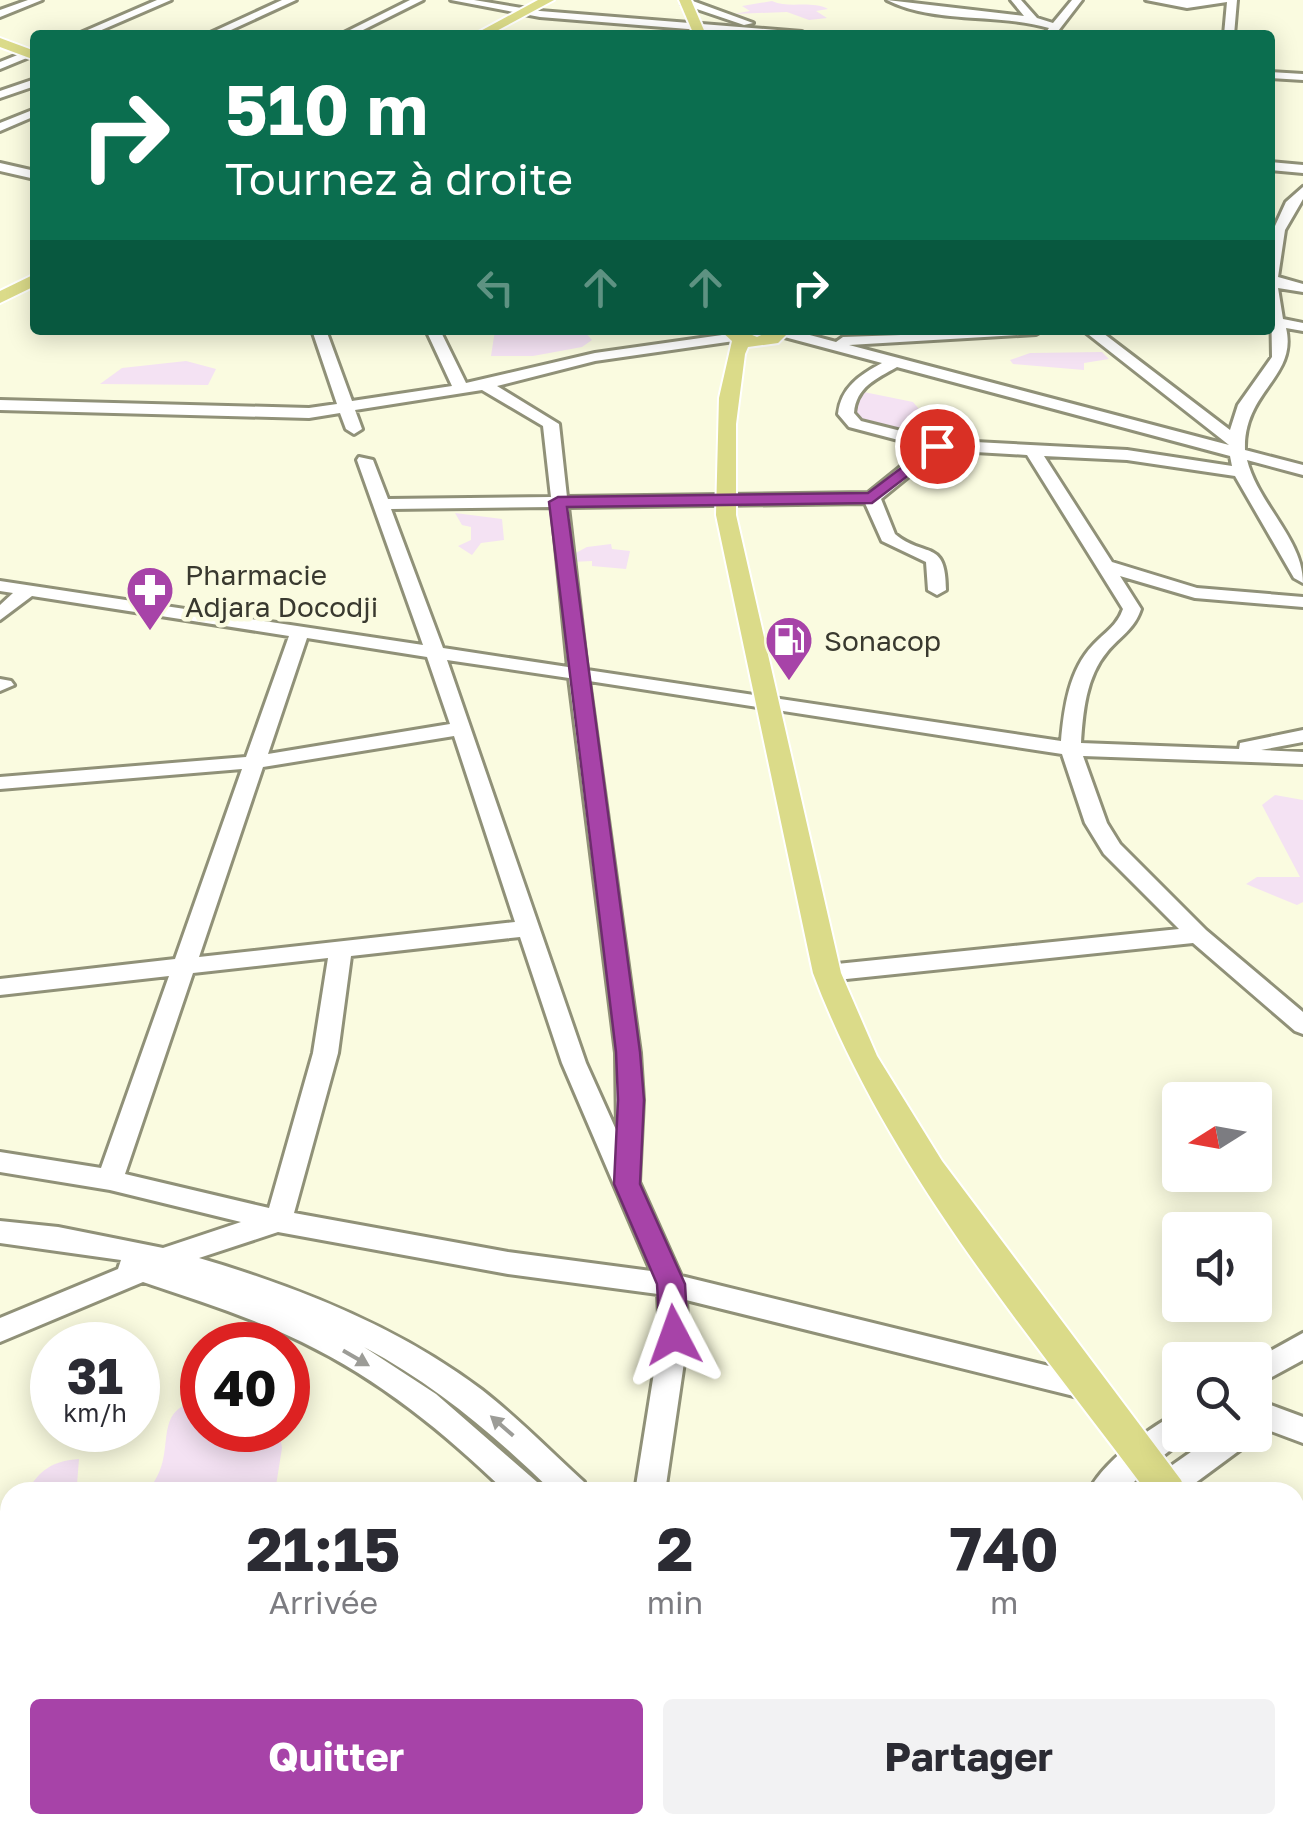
<!DOCTYPE html>
<html lang="fr">
<meta charset="utf-8">
<style>
:root{--surface:#fff;--page:#f2f2f3;--text:#2b2b33;--muted:#7c7c81;--accent:#a743a8}
body{margin:0;font-family:"Golos Text",sans-serif;background:var(--page);color:var(--text);height:100vh;display:flex;flex-direction:column;font-size:38px;white-space:nowrap}
*{box-sizing:border-box;margin:0}
p{font-size:32px;color:var(--muted)}
.icon{flex:none;width:55px;height:55px;fill:none;stroke:currentColor;stroke-width:2;stroke-linecap:round;stroke-linejoin:round}
.map{position:relative;flex:1;overflow:hidden}
.panel{position:absolute;left:0px;top:1482px;width:1305px;height:352px;display:flex;flex-direction:column;background:var(--surface);border-radius:30px 30px 0 0;box-shadow:0 5px 25px #0003}
.panel>*{flex:none}
.banner{position:absolute;left:30px;top:30px;width:1245px;height:305px;border-radius:10px;box-shadow:0 5px 25px #0003;background:#0b6e4f;color:#fff;overflow:hidden}
.needle{width:65px;rotate:259deg}
.controls{position:absolute;left:1162px;top:1082px;display:grid;gap:20px}
.controls a{display:grid;place-items:center;width:110px;height:110px;border-radius:10px;background:var(--surface);box-shadow:0 5px 25px #0003;font-size:50px}
.speed{position:absolute;left:30px;top:1322px;display:flex;gap:20px;font-size:50px;font-weight:700;text-align:center}
.speed>*{display:grid;place-content:center;width:130px;height:130px;border-radius:50%;background:var(--surface);box-shadow:0 5px 25px #0003;line-height:1}
.speed small{font-size:25px;font-weight:400}
.speed .limit{border:15px solid #d22;background:#fff;color:#111}
.pin{position:absolute;display:grid;place-items:center;width:85px;height:85px;color:#fff;margin:-42px;border:5px solid #fff;border-radius:50%;box-shadow:0 2px 10px #0007}
.me{position:absolute;width:110px;margin:-55px;rotate:356deg;stroke-linejoin:round;filter:drop-shadow(0 0 8px #0008)}
.turn{display:flex;align-items:center;gap:35px;height:210px;padding:0 30px;font-size:45px}
.turn .icon{width:130px;height:130px;stroke-width:2.5}
.turn b{display:block;font-size:70px;line-height:85px}
.lanes{display:flex;align-items:center;height:95px;padding:0 30px;background:#0003;justify-content:center;gap:50px;direction:ltr}
.lanes .off{opacity:.35}
.eta{display:flex;justify-content:space-evenly;align-items:center;height:170px;text-align:center}
.eta b{font-size:60px;font-weight:700;line-height:70px}
.cta{display:flex;gap:20px;margin-top:auto;padding:20px 30px}
.cta a{flex:1;height:115px;border-radius:10px;background:var(--accent);color:#fff;font-size:40px;font-weight:700;line-height:115px;text-align:center}
.cta a+a{background:var(--page);color:var(--text)}
.map>svg:first-child{display:block}
</style>
<div class="map">
<svg width="1303" height="1833" viewBox="0 0 1303 1833">
<rect width="100%" height="100%" fill="#fafbe0"/>
<g fill="#f4e2f3">
<path d="M772 1C789 9 810 0 828 9L816 11 827 18 809 20 787 12 734 14 750 11 742 6Z"/>
<path d="M495 330H583L592 340 582 347 533 356H491Z"/>
<path d="M1102 352 1109 359 1084 363V370L1013 364 1010 360 1030 353Z"/>
<path d="M186 361 216 369 208 385 100 384 122 368Z"/>
<path d="M859 391 913 402 929 421H909L889 433 855 424 850 410Z"/>
<path d="M455 513 502 519 504 540 481 543 472 555 458 546 471 540V527L462 525Z"/>
<path d="M611 544 612 549 630 551 626 569 592 566V561L572 562V555L587 547Z"/>
<path d="M1275 795 1303 800V902L1297 905 1246 884 1257 877H1300L1262 805Z"/>
<path d="M202 1400V1430H279L282 1448 275 1492H27C40 1469 53 1461 79 1459L77 1484 128 1488 154 1482C177 1448 150 1408 202 1400Z"/>
</g>
<g fill="none" stroke-linecap="round" stroke-linejoin="round">
<g stroke="#909178" stroke-width="6">
<g id="minor">
<path d="M28 0H42L0 17V10Z"/>
<path d="M157 0H171L90 35H76Z"/>
<path d="M282 0H296L220 35H206Z"/>
<path d="M410 0H423L353 35H340Z"/>
<path d="M451 0H474L540 11 802 32 807 35H762L540 17Z"/>
<path d="M682 0H690L753 23 744 25 682 4Z"/>
<path d="M887 0 1024 16 1011 0H1021L1037 18 1053 23 1072 0H1082L1055 35H1044L1049 28C999 13 934 24 887 0Z"/>
<path d="M1146 0H1237L1234 35H1224L1227 2 1187 8Z"/>
<path d="M30 50 34 55 0 69V62Z"/>
<path d="M1270 72 1303 74V80L1270 78Z"/>
<path d="M35 79V86L0 98V91Z"/>
<path d="M35 109V116L0 131V123Z"/>
<path d="M1270 162 1303 165V173L1270 170Z"/>
<path d="M0 163 35 171V179L0 171Z"/>
<path d="M1303 187V199L1285 230 1278 277 1303 284V292L1278 288 1283 319 1303 323V331L1286 328C1298 377 1243 391 1245 450L1303 465V475L1247 460C1258 504 1303 539 1303 583L1294 578 1235 476 1127 460 1044 456 1112 562 1197 588 1303 597V607L1195 598 1120 576 1141 609C1134 630 1120 636 1107 652 1086 677 1083 712 1081 743L1239 749 1240 743 1303 730V742L1261 750 1303 752V764L1083 756 1107 823 1120 844 1206 930 1303 1012V1034L1295 1031 1193 943 827 981 819 979 815 973 827 965 1179 929 1104 854 1085 823 1062 754 589 681 640 1053 643 1100 639 1182 681 1276 1090 1376 1100 1379 1104 1388 1100 1397 1090 1400 686 1300 688 1335 665 1492H635L660 1335 658 1294 508 1274 278 1232 199 1258C298 1287 399 1327 482 1390 518 1418 550 1451 584 1482L588 1492H553C494 1435 437 1386 364 1347L436 1394 537 1482 541 1492H506C445 1433 379 1379 302 1342 251 1317 196 1300 143 1282L0 1342V1318L118 1269 121 1260 0 1243V1221L58 1227 163 1248 241 1222 110 1190 0 1172V1152L101 1168 169 976 0 995V979L175 959 242 769 0 789V777L246 757 289 636 32 596 0 620V605L13 593 0 591V581L423 645 357 460 359 457 373 460 388 499 551 497 543 426 482 390 355 410 362 429 354 434 346 429 340 413 309 418 0 410V400L309 408 337 404 312 330H326L352 401 452 386 426 330H440L466 383 595 353 736 333 743 337 741 340 595 361 497 386 559 424 567 497 868 493 925 447 849 427 838 414C841 387 860 375 882 363L777 335 776 330H791L836 342 843 337 1043 330 1036 334 849 345 1229 445 1084 331 1099 330 1230 430 1238 405 1272 357 1270 237 1286 202ZM897 367 1230 456 1232 466 1127 450 937 440 861 421 854 413C856 387 876 379 897 367ZM941 450 1027 455 1123 609C1117 626 1105 632 1093 645 1069 670 1064 708 1061 741L587 670 568 507 865 503 882 541 926 562 928 590 937 595 946 590C946 538 925 559 895 534L881 499ZM552 507 568 667 443 648 391 509ZM307 638 427 657 450 724 268 754ZM447 660 569 678 616 1053 617 1132 586 1063ZM454 736 515 922 199 957 263 767ZM520 937 562 1063 651 1271 508 1252 294 1213 338 1053 351 956ZM328 958 313 1053 269 1208 125 1174 193 973Z"/>
<path d="M0 679 11 681 14 685 0 691Z"/>
<path d="M1303 1333V1360L1255 1386 1254 1360Z"/>
<path d="M1255 1399 1303 1417V1443L1255 1425Z"/>
<path d="M1180 1413V1435H1190L1151 1465 1124 1492H1089C1099 1466 1153 1423 1180 1413Z"/>
<path d="M1215 1435H1253L1248 1444 1183 1492H1152L1154 1478Z"/>
<path d="M0 1656 10 1657V1689L0 1688Z"/>
<path d="M193 1825H268L265 1833H190Z"/>
<path d="M745 1825H808L811 1833H742Z"/>
</g>
</g>
<g stroke="#fff" stroke-width="4">
<g id="major">
<path d="M538 0H554L489 35H473Z"/>
<path d="M679 0H691L706 35H694Z"/>
<path d="M0 38 35 51V60L0 47Z"/>
<path d="M35 274V286L0 303V291Z"/>
<path d="M740 330 757 337 772 330H791L778 343 748 347 745 354 736 424V515L841 973 877 1056 942 1161 1181 1480 1186 1492H1147C1025 1329 886 1166 813 973L716 515 719 398 732 341 721 331Z"/>
<path d="M1295 1645 1303 1648V1694L1295 1691Z"/>
</g>
</g>
<use href="#minor" fill="#fff" fill-rule="evenodd"/>
<use href="#major" fill="#dbdb89" fill-rule="evenodd"/>
</g>
<defs><path id="oneway-solid" d="M-6-.8H1V-3.2L6.5 0L1 3.2V.8H-6Z" transform="scale(2.5)"/></defs>
<g fill="#9c9c97">
<use href="#oneway-solid" transform="translate(356 1358) rotate(30)"/>
<use href="#oneway-solid" transform="translate(502 1426) rotate(-139)"/>
</g>
<path fill="#a743a8" stroke="#6d2c6d" stroke-width="2.5" d="M937 441 943 442V449L872 503 567 507 640 1052 644 1100 640 1184 685 1284 688 1335 684 1344 674 1347 664 1344 660 1335 657 1284 614 1184 618 1100 616 1052 549 502 558 497 868 493Z"/>
<defs>
<g id="pharmacy-pin" transform="scale(2.5)"><path d="M0 17L-7.5 6A9.5 9.5 0 1 1 7.5 6Z" fill="#a743a8" stroke="#fafbe0"/><path d="M-2-6h4v4h4v4h-4v4h-4v-4h-4v-4h4Z" fill="#fff"/></g>
<g id="fuel-pin" transform="scale(2.5)"><path d="M0 17L-7.5 6A9.5 9.5 0 1 1 7.5 6Z" fill="#a743a8" stroke="#fafbe0"/><path d="M-5.5-6h7V0h2V4h1.3V-2.5L3-4.5l.8-.8L6-3V5H2.5V1h-1V6h-7ZM-4.2-4.7v3.2H.2V-4.7Z" fill="#fff"/></g>
</defs>
<g fill-rule="evenodd">
<use href="#pharmacy-pin" x="150" y="590"/>
<use href="#fuel-pin" x="789" y="640"/>
</g>
<g text-anchor="middle" dominant-baseline="central" stroke-width="9" stroke-linejoin="round" paint-order="stroke">
<g font-size="28" fill="#39392f" stroke="#fafbe0" text-anchor="start">
<text x="185" y="574">Pharmacie<tspan x="185" dy="32">Adjara Docodji</tspan></text>
<text x="824" y="640">Sonacop</text>
</g>
</g>
</svg>
<div class="controls">
<a><svg class="needle" viewBox="-14 -14 28 28"><path d="M0-13l5 13h-10z" fill="#e53935"/><path d="M0 13l5-13h-10z" fill="#7c7c81"/></svg></a>
<a><svg class="icon" aria-label="sound" viewBox="0 0 24 24"><path d="M4 9h4l5-4v14l-5-4H4zM17 9q2 3 0 6"/></svg></a>
<a><svg class="icon" aria-label="search" viewBox="0 0 24 24"><circle cx="10" cy="10" r="6"/><path d="M15 15l6 6"/></svg></a>
</div>
<div class="speed"><div>31<small>km/h</small></div><div class="limit">40</div></div>
<div class="pin" style="left:937px;top:446px;background:#d93025"><svg class="icon" aria-label="arrive" viewBox="0 0 24 24"><path d="M6 21V4h12l-3 4 3 4H6"/></svg></div>
<svg class="me" style="left:674px;top:1335px" viewBox="-20 -20 40 40"><path d="M0-17L14 15 0 8-14 15z" fill="#a743a8" stroke="#fff" stroke-width="4"/></svg>
<div class="banner">
<div class="turn"><svg class="icon" aria-label="right" viewBox="0 0 24 24"><path d="M7 20v-9h11M14 6l5 5-5 5"/></svg><div><b>510 m</b>Tournez à droite</div></div>
<div class="lanes"><svg class="icon off" aria-label="left" viewBox="0 0 24 24"><path d="M17 20v-9H6M10 6l-5 5 5 5"/></svg><svg class="icon off" aria-label="ahead" viewBox="0 0 24 24"><path d="M12 20V5M6 11l6-6 6 6"/></svg><svg class="icon off" aria-label="ahead" viewBox="0 0 24 24"><path d="M12 20V5M6 11l6-6 6 6"/></svg><svg class="icon" aria-label="right" viewBox="0 0 24 24"><path d="M7 20v-9h11M14 6l5 5-5 5"/></svg></div>
</div>
<section class="panel">
<div class="eta">
<div><b>21:15</b><p>Arrivée</p></div>
<div><b>2</b><p>min</p></div>
<div><b>740</b><p>m</p></div>
</div>
<div class="cta"><a>Quitter</a><a>Partager</a></div>
</section>
</div>
